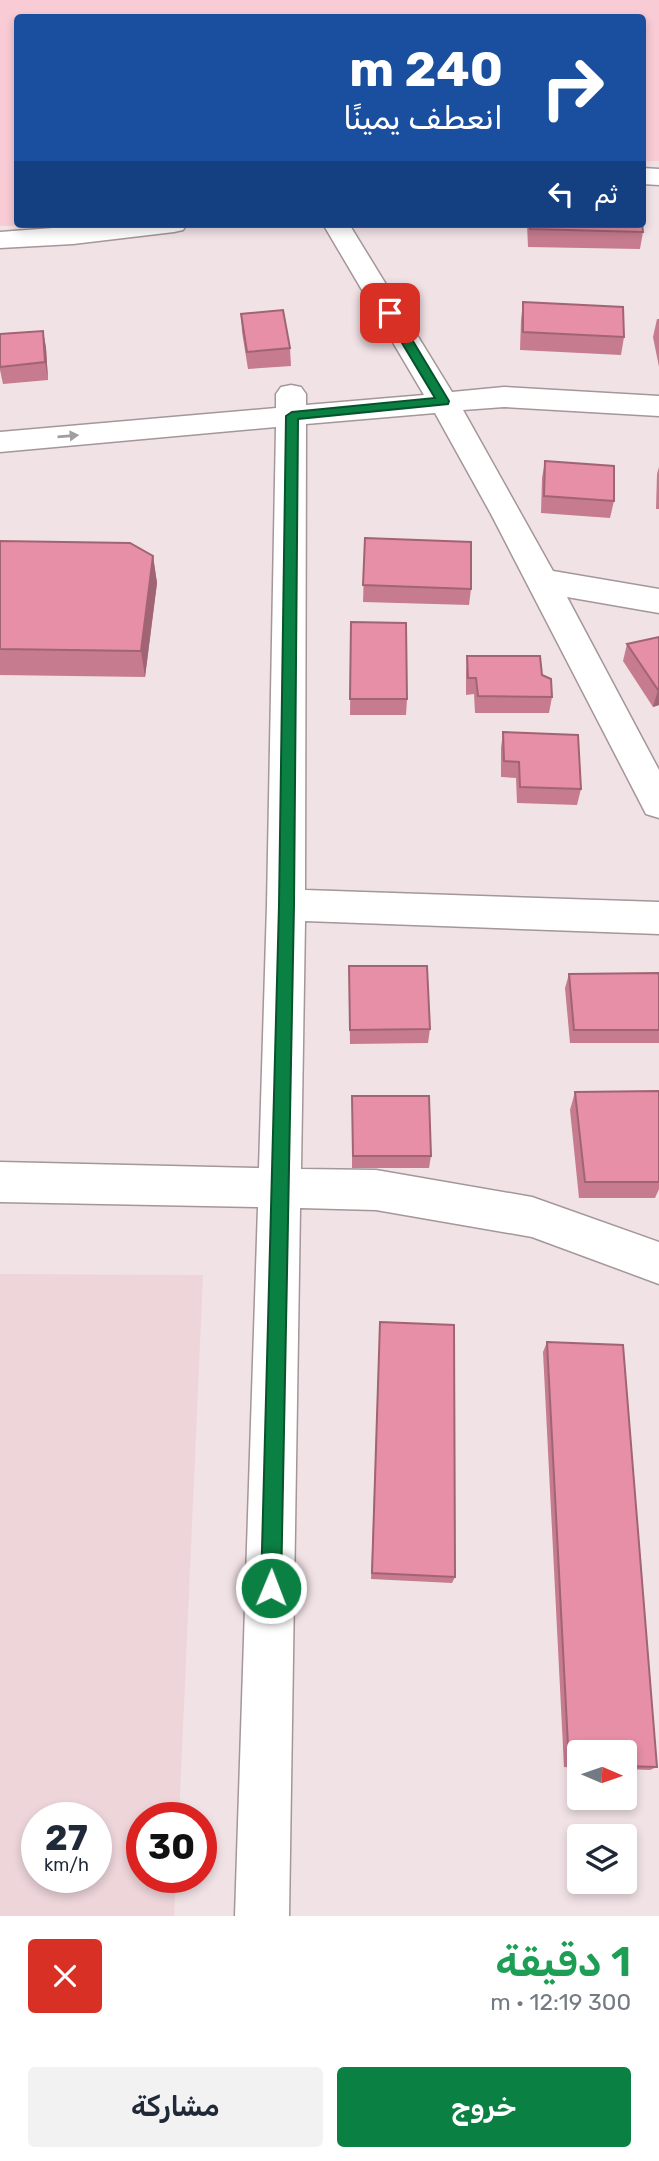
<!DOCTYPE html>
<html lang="ar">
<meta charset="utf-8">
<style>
:root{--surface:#fff;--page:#f2f2f3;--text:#1f2937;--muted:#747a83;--accent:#0b8043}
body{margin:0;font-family:Rubik,Cairo,sans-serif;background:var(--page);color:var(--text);direction:rtl;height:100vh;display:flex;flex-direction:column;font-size:26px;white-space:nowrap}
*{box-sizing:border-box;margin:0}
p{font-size:23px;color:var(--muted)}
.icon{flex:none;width:38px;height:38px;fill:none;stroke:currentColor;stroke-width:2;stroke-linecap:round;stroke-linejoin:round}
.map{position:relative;height:1916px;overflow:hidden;direction:ltr}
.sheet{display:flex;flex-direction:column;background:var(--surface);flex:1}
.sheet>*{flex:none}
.guide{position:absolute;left:14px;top:14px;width:632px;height:214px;border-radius:7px;box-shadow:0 4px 10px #0003;direction:rtl;background:#1a4fa0;color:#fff;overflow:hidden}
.needle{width:46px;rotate:92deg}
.buttons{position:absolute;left:567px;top:1740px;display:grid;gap:14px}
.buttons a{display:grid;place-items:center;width:70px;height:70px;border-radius:7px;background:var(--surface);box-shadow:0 4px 10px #0003;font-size:35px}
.speed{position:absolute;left:21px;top:1802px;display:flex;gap:14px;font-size:35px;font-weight:700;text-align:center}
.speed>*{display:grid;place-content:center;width:91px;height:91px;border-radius:50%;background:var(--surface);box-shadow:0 4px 10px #0003;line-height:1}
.speed small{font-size:18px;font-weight:400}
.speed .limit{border:10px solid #d22;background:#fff;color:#111}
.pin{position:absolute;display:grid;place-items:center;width:60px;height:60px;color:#fff;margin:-30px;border-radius:14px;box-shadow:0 4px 10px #0006}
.me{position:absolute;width:77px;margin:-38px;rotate:1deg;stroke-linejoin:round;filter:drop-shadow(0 0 5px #0008)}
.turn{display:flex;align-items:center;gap:24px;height:147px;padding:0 28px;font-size:32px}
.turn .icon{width:91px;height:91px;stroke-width:2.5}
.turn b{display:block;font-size:49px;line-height:60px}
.then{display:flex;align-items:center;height:66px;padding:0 28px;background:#0003;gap:14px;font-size:26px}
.round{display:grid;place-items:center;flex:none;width:74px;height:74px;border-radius:7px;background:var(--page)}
.overview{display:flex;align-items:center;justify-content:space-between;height:119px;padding:0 28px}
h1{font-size:42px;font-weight:600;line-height:52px;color:#1e9e55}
.primary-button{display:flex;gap:14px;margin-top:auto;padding:14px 28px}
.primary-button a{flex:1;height:80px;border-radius:7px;background:var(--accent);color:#fff;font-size:28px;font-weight:600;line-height:80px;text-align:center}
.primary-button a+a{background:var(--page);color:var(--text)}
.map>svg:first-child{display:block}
</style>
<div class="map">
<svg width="659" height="1916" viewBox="0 0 659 1916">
<rect width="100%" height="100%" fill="#f1e2e6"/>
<path fill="#edd5da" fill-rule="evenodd" d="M0 1274 203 1275 179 1818H142V1878H176L174 1916H0ZM37 1818H96V1878H37Z"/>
<path fill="#f8cbd5" d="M0 0H659V161H642V18H18V224H90L0 226Z"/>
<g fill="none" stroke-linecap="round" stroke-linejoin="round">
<g stroke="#a49699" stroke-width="3">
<g id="street">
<path d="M642 168 659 169V185L642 184Z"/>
<path d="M106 224H187L183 230 174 232 73 244 0 248V232Z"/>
<path d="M323 224H349L452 392 504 387 659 396V416L504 407 463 410 553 571 659 589V613L567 597 659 770V818L646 814 491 514 435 413 306 424 305 890 659 902V934L305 921 301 1169 376 1170 532 1197 659 1242V1284L532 1237 376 1210 300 1208 289 1916H235L258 1207 0 1202V1162L259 1168 267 905 276 427 0 452V432L276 408V394L281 387 291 385 301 387 306 394V405L424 395Z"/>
</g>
</g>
<use href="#street" fill="#fff" fill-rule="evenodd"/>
</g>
<g fill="#c67b8f">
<path d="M527 224H642L643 232 640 249 528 247Z"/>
<path d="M523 302 624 337 621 355 520 350 521 320Z"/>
<path d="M241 314 290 348 291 366 248 369 242 332Z"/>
<path d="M657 319H659V367L653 337Z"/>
<path d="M43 331 46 348 48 380 3 384 0 370V334Z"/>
<path d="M545 461 614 501 610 518 541 513 542 478Z"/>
<path d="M659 467V509H656L657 474Z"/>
<path d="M365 538 471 589 469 605 363 602Z"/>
<path d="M0 541 153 556 157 583 145 677 0 675Z"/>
<path d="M351 622 407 699 406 715H350Z"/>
<path d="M659 637V705L653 707 623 661 627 644Z"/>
<path d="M467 656 542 675 552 697 549 713H475L474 694 466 695V672Z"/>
<path d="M503 732 581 789 577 805 517 803 516 778 501 777V748Z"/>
<path d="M349 966 430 1029 428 1043 350 1044Z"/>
<path d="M659 973V1043H570L565 988 569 974Z"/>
<path d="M659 1091V1189L655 1198H579L570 1110 575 1092Z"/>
<path d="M352 1109 431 1156 429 1168H352Z"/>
<path d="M380 1322 455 1577 452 1583 371 1579Z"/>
<path d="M547 1342 657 1767 650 1770 625 1769V1752H579V1768L564 1767 543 1352Z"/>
</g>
<g fill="#a16474">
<path d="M43 331 46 348 48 380 45 362Z"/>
<path d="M153 556 157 583 145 677 141 651Z"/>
<path d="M658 690H659V705L653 707Z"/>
</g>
<g fill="#e68fa6" stroke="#a16474" stroke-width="2">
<path d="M530 224H642L643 232 530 229Z"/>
<path d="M523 302 623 307 624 337 523 332Z"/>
<path d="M283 310 290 348 247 352 241 314Z"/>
<path d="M43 331 45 362 0 367V334Z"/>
<path d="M545 461 614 466V501L544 496Z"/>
<path d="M365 538 471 542V589L363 585Z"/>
<path d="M0 541 130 543 153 556 141 651 0 649Z"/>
<path d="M351 622 406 623 407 699H350Z"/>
<path d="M659 637V690H658L627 644Z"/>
<path d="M467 656H540L542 675 551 679 552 697 478 696 476 678H468Z"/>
<path d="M503 732 578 735 581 789 520 787 519 762 504 761Z"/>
<path d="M349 966H427L430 1029 350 1030Z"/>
<path d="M659 973V1030H574L569 974Z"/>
<path d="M659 1091V1182H585L575 1092Z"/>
<path d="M352 1096H429L431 1156H353Z"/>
<path d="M380 1322 454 1325 455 1577 372 1573Z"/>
<path d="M547 1342 623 1345 657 1767 625 1766V1752H579V1765H569Z"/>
</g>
<defs><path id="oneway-solid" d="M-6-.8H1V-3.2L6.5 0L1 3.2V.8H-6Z" transform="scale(1.75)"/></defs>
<use fill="#a09e9f" href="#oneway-solid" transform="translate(68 436) rotate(-5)"/>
<path fill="#0b8043" stroke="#07532c" stroke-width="2" d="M390 309 396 313 449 401 448 404 298 419 294 905 281 1588 278 1595 271 1598 264 1595 261 1588 279 905 286 416 292 412 435 398 384 313Z"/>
</svg>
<div class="buttons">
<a><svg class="needle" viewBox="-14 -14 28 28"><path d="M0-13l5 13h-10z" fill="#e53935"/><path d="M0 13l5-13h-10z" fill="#747a83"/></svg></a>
<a><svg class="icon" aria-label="layers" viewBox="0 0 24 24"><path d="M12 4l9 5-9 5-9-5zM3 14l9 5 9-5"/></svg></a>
</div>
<div class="speed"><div>27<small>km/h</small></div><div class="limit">30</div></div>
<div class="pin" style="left:390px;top:313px;background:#d93025"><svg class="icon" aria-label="arrive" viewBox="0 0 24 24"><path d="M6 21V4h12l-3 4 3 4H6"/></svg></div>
<svg class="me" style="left:271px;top:1588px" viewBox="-20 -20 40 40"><circle r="17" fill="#0b8043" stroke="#fff" stroke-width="3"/><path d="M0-11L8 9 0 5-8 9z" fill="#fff"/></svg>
<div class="guide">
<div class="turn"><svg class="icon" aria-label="right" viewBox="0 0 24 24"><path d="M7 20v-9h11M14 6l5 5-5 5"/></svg><div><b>240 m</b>انعطف يمينًا</div></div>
<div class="then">ثم<svg class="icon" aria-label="left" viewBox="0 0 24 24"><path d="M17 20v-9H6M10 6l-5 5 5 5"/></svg></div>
</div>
</div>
<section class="sheet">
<div class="overview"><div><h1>1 دقيقة</h1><p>300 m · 12:19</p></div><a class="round" style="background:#d93025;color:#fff"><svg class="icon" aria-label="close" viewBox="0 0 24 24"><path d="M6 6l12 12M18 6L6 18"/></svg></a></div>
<div class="primary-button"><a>خروج</a><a>مشاركة</a></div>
</section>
